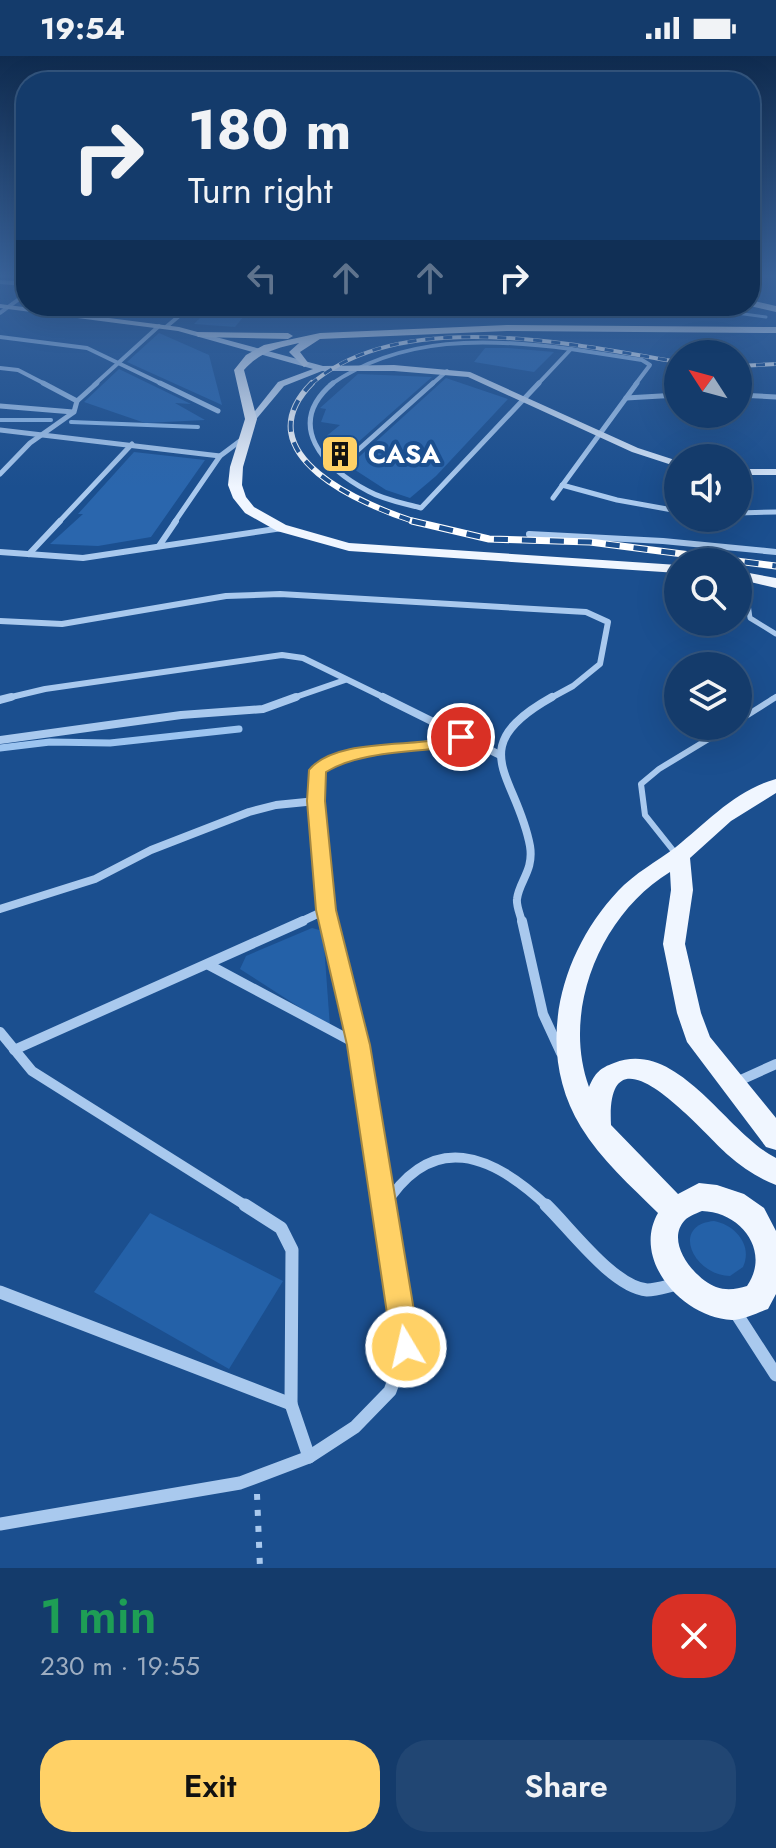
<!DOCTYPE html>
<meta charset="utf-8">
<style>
:root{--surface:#143b6b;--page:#214673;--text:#f1f3f6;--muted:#9dadc1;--line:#33557e;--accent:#ffd166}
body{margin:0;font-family:Jost,sans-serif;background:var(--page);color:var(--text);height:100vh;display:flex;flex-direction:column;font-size:30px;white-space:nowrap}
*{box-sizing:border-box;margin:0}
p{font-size:26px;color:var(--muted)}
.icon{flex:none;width:44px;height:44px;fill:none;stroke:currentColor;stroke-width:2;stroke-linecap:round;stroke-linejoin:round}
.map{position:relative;height:1512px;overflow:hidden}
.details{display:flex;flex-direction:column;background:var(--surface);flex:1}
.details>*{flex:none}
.hud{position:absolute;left:16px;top:16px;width:744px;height:244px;border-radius:32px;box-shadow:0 8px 32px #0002,0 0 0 2px var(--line);background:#143b6b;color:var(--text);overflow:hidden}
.needle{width:52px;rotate:306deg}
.tools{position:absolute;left:664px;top:284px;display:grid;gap:16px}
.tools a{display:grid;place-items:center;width:88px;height:88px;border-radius:50%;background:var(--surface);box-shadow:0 8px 32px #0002,0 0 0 2px var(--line);font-size:40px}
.pin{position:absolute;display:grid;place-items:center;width:68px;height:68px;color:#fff;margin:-34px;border:4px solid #fff;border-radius:50%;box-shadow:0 2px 8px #0007}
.me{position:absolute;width:88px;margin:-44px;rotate:351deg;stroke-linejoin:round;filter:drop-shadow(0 0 6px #0008)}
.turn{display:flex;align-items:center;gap:28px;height:168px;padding:0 40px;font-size:36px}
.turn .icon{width:104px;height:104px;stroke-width:2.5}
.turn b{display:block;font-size:56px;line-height:68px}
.lanes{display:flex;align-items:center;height:76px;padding:0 40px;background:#0003;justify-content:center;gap:40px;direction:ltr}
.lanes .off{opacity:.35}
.round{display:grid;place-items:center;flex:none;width:84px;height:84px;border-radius:32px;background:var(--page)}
.head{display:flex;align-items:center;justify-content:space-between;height:136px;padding:0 40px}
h1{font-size:48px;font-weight:600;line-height:60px;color:#1e9e55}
.primary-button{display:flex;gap:16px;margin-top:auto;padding:16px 40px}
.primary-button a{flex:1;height:92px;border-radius:32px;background:var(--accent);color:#111;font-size:32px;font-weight:600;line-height:92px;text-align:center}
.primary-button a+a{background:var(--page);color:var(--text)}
.status{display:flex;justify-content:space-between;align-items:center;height:56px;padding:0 40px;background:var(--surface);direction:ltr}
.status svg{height:22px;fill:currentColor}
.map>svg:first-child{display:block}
</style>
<div class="status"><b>19:54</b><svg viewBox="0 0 49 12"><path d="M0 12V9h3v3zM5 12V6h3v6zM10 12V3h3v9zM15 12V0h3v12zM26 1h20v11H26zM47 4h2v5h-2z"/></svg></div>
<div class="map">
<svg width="776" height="1512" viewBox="0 0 776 1512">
<rect width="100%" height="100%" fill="#1b4f8f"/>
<g fill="#2461a8">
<path d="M312 872 323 875 330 971 240 913 246 900Z"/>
<path d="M150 1157 283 1225 229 1313 94 1236Z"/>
<path d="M714 1165C735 1169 753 1189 743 1211L730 1220C693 1219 670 1169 714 1165Z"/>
</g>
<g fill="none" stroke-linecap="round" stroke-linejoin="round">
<path stroke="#9cc4f0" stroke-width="3" d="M685 250 766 261"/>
<g stroke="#9cc4f0" stroke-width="4">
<path d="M0 364H51"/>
<path d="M71 366 198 371"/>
</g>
<path stroke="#9cc4f0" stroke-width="7" d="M0 692 50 686 110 687 239 673"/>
</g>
<g fill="#2a66ad">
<path d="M233 250H252L235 271 194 268 211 251 230 253Z"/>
<path d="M159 277 209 299 222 349 127 306Z"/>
<path d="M485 292H508L554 296 534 316 474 306Z"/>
<path d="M119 313 191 348 175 347 205 364 145 367 84 346Z"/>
<path d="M358 318 432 321 339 403 329 396 341 390 326 387 331 383 324 382 340 369 321 366 326 353 320 352Z"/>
<path d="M446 322 508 343 436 420 410 442 386 434 349 410Z"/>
<path d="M134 396 205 404 151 481 98 490 50 488 83 458H78Z"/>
</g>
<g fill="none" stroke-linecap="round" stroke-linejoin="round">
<path stroke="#a9c9ee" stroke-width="6" stroke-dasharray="6 10" stroke-linecap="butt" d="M257 1438 260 1512"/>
<g stroke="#a9c9ee" stroke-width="5">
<path d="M744 519 750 562 776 578"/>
<path d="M772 643 776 641"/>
</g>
<g stroke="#a9c9ee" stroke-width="6">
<path d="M738 665 776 641"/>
<path d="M676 798 645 759 641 728 659 713 730 670"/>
</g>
<g stroke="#a9c9ee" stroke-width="4">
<path d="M0 226 26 228"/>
<path d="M0 257 26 238"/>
<path d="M166 271 191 250"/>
<path d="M0 281 87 292 164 329"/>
<path d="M571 293 642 304 650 309 635 329"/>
<path d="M0 312 18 314 47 329"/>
<path d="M94 329 159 270"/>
<path d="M330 329C402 279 488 282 571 293"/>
<path d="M431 329 447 315"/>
<path d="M537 329 571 293"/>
</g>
<g stroke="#a9c9ee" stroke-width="5">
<path d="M160 327 218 355"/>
<path d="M333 327C284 368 323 412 368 435 384 444 403 447 421 452L539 327"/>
<path d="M738 339 776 341"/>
<path d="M626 342 678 339"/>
<path d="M77 345 97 327"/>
<path d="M0 350 73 356"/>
<path d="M0 374 220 400"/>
<path d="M338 412 433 327"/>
<path d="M0 418 30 387 74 356 77 345 43 327"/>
<path d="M562 429 617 444 678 455"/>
<path d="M553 442 637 327"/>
<path d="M738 457 776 456"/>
<path d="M58 467 132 388"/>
<path d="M174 467 220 400 244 382"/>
</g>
<g stroke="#a9c9ee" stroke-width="6">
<path d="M529 478 663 485 776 496"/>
<path d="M159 490 176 465"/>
<path d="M0 496 83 502 282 472"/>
<path d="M29 498 60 465"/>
<path d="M0 565 62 568 226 540 280 538 586 556 608 566 600 608 573 630 549 643"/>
<path d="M3 643 45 633 282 599 303 602 387 643"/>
<path d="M290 643 345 624"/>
</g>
<g stroke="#a9c9ee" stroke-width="8">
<path d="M383 641 500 699"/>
<path d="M0 644 11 641"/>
<path d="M0 684 181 659 263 653 296 641"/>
<path d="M316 745 329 867"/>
<path d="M0 853 95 823 151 794 249 756 276 749 316 745 318 714C364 690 414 693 464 683"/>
<path d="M298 867 326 854"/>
<path d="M522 867C521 860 516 850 517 843 519 825 534 815 530 790 517 719 461 692 552 641"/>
</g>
<g stroke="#a9c9ee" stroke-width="10">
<path d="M329 865 359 989 384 1151"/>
<path d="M522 865 543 958 561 997"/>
<path d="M209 909 359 989"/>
<path d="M0 976 32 1015 248 1151"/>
<path d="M14 994 303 865"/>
<path d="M734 1027 776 1008"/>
<path d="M384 1151C432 1073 492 1098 548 1151"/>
</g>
<g stroke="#a9c9ee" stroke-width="13">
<path d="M245 1149 281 1172 292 1194 291 1348 309 1401"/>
<path d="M546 1149C570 1172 613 1231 647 1234 657 1234 668 1230 678 1228"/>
<path d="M0 1236 291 1348"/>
<path d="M736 1257 776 1319"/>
<path d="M0 1468 240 1427 309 1401 355 1371 390 1335 406 1291 384 1149"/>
</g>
<g fill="#d6e6fa" fill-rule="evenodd">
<path d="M0 248 179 271 323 310 394 309 470 316 638 392 678 405V411L632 396 468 321 394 315H322L284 330 252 368 247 365 278 326 313 313 178 275 0 252Z"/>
<rect x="738" y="413" width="38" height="6"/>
</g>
<g fill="#f0f6ff" fill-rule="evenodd">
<path d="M750 244 776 250V256L750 250Z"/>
<path d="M507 269 776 271V277L507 275 320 283 300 296 309 308 304 311 289 296 299 287C277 292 260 296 244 314L257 363 243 411 242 429 246 441 254 451 286 469 349 487 678 509V517L349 495 277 475 245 457 233 442 228 429 230 411 245 363 234 314 246 299 264 289 320 277Z"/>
<path d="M195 276 288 277 293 280 288 283 198 281Z"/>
<path d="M738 515 776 522V532L738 523Z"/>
<path d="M776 723V737L731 765 690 802 693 834 685 888 701 957 710 981 776 1062V1094L766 1091 687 986 677 957 663 888 671 834 670 816C601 858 561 954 589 1031 595 1017 600 1012 614 1007 678 982 726 1077 776 1102V1129C758 1122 743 1112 728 1099 701 1075 605 960 611 1069L678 1138 699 1127 717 1129 744 1138 764 1152 776 1175V1238L768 1253C757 1257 743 1264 732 1264 683 1262 631 1204 658 1157 631 1130 601 1104 581 1071 534 994 559 898 618 835 635 817 656 806 676 791 707 766 736 734 776 723ZM702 1155C741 1156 771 1195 747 1230 737 1233 727 1235 716 1231 695 1223 664 1186 685 1164 689 1160 697 1157 702 1155Z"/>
</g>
<g stroke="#fff" stroke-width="4">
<g id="rail-far2">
<path d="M738 310 776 308"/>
<path d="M310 329C399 250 572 288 678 306"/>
</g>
</g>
<g stroke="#fff" stroke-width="6">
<path id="rail-far1" d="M312 327C241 399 365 450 419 467"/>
</g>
<g stroke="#fff" stroke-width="7">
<path id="rail" d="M412 465 489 483 590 486 776 510"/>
</g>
<use href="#rail-far2" stroke="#1b4f8f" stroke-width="3" stroke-dasharray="9" stroke-linecap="butt"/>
<use href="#rail-far1" stroke="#1b4f8f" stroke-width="4" stroke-dasharray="11" stroke-linecap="butt"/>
<use href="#rail" stroke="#1b4f8f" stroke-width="5" stroke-dasharray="14" stroke-linecap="butt"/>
</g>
<linearGradient id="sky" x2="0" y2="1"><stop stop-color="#0f2b4f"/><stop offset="0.51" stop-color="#39639b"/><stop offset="1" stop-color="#39639b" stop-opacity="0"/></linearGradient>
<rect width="776" height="431" fill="url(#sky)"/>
<path fill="#ffd166" stroke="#a68842" stroke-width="2" d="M461 676 473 683 470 687C425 698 365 692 326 716L325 745 336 854 370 989 420 1291 416 1301 406 1305 396 1301 392 1291 347 989 316 854 307 745 309 714C333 684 402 690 437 684 447 683 452 678 461 676Z"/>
<defs>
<g id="building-square" transform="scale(2)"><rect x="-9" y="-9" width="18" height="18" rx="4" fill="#ffd166" stroke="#1b4f8f"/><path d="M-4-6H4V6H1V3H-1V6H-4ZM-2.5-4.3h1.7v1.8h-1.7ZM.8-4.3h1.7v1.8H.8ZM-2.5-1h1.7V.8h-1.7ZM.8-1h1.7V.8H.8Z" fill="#111"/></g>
</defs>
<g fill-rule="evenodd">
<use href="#building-square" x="340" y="398"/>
</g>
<g text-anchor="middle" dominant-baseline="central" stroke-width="8" stroke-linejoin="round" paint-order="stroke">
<g font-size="26" font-weight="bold" fill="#fff" stroke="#1b4f8f" text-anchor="start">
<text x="368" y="398">CASA</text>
</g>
</g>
</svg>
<div class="tools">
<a><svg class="needle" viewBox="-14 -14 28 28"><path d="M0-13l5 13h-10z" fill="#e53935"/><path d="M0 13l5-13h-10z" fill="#9dadc1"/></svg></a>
<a><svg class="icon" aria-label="sound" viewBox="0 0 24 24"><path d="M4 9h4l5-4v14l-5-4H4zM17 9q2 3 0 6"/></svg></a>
<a><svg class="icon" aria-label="search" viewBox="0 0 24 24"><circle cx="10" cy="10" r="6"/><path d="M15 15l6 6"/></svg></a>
<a><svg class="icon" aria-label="layers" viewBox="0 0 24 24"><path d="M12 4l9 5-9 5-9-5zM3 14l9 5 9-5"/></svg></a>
</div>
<div class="pin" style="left:461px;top:681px;background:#d93025"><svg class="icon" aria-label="arrive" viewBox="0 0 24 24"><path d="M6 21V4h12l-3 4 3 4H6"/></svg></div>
<svg class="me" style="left:406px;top:1291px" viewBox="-20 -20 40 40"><circle r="17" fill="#ffd166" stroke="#fff" stroke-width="3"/><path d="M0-11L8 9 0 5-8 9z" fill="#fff"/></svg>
<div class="hud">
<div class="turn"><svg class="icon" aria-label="right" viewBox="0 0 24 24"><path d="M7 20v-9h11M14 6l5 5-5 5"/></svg><div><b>180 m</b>Turn right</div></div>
<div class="lanes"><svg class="icon off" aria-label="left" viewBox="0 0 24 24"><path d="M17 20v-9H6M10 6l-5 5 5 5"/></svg><svg class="icon off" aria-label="ahead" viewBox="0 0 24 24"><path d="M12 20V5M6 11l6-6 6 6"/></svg><svg class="icon off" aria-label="ahead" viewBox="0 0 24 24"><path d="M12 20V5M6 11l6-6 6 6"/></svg><svg class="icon" aria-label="right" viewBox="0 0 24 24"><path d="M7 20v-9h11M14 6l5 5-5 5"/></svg></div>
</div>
</div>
<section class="details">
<div class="head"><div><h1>1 min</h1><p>230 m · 19:55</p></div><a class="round" style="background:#d93025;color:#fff"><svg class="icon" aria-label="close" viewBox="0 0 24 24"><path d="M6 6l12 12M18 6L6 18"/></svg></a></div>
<div class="primary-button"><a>Exit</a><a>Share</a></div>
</section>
